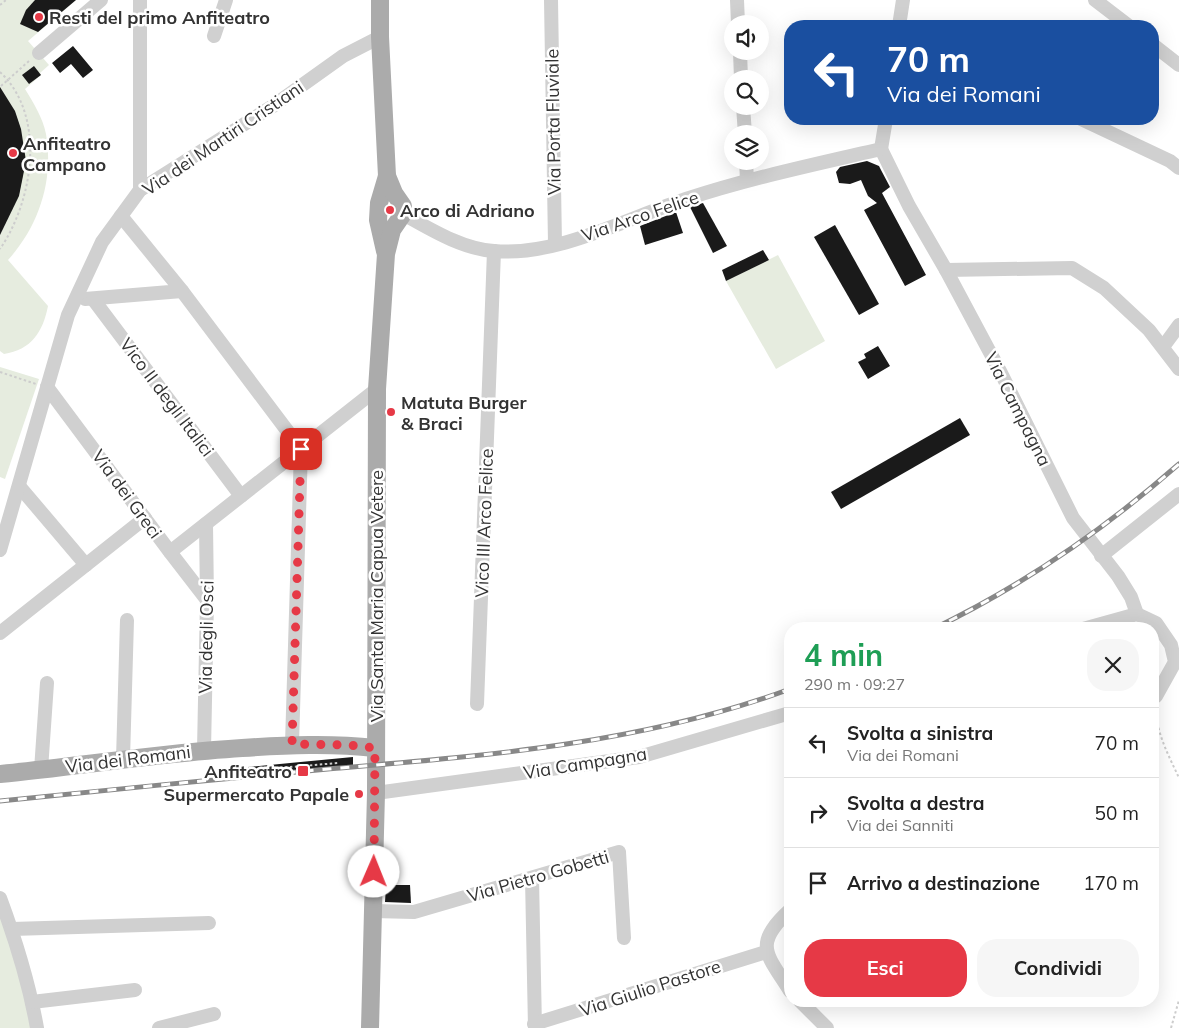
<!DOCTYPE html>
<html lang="it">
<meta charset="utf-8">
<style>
:root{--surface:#fff;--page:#f6f6f6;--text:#222;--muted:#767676;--line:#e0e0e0;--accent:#e63946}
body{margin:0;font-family:Mulish,sans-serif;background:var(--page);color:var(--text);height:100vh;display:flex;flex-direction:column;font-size:19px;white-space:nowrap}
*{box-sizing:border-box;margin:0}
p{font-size:16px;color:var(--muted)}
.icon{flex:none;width:28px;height:28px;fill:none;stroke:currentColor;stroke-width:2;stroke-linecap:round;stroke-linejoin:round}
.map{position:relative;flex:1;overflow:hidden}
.sheet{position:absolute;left:784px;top:622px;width:375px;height:385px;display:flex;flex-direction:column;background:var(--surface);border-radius:20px;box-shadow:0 5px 20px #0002}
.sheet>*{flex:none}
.hud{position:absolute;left:784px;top:20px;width:375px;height:105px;border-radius:20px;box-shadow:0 5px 20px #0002;background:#1a4fa0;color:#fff;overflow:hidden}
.buttons{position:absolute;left:724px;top:15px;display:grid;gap:10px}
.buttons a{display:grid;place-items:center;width:45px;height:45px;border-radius:50%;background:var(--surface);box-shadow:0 5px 20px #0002;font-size:25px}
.pin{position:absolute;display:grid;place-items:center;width:42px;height:42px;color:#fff;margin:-21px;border-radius:10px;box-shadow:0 2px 8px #0006}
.me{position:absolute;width:55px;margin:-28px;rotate:1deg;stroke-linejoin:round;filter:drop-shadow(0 0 4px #0008)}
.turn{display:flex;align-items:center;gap:18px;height:105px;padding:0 20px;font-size:22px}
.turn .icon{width:65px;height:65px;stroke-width:2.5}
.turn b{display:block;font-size:35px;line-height:42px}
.round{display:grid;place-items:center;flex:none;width:52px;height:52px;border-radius:20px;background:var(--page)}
.head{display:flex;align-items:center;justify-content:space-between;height:85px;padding:0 20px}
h1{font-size:30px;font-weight:700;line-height:38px;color:#1e9e55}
.cta{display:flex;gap:10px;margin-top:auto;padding:10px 20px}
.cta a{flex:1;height:58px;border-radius:20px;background:var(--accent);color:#fff;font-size:20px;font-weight:700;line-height:58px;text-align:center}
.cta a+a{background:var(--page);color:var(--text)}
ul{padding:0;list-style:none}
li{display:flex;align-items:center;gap:15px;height:70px;padding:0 20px;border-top:1px solid var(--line)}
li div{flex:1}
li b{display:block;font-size:19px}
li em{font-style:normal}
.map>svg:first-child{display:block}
</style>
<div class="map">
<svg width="1179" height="1028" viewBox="0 0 1179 1028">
<rect width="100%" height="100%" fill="#fff"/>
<g fill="#e6ecdf">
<path d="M0 0H76L28 41 49 65 40 73 41 75 25 89C33 102 43 118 46 134 54 180 39 226 8 260L48 306C43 332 31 350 4 354L0 351Z"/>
<path d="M778 255 825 341 776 369 726 281Z"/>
<path d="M0 367 39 379 5 479 0 477Z"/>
<path d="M0 913 5 921 33 1028H0Z"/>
</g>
<g fill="#1a1a1a">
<path d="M35 0H76L38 32 20 24 26 10Z"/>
<path d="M73 46 93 70 83 78 71 64 60 73 52 63Z"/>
<path d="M34 66 41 75 29 84 22 75Z"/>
<path d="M0 87 15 111 21 129 26 161 19 196 0 235Z"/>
<path d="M867 161 879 166 881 170 890 187 882 193 926 275 905 286 864 210 877 203 868 196 861 180 850 184 839 183 836 172 840 167Z"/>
<path d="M703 203 727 246 713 253 690 207Z"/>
<path d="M676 212 683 233 645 245 640 226Z"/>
<path d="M835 225 879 304 859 315 814 237Z"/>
<path d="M763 250 769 260 726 281 722 270Z"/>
<path d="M878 346 890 366 868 379 858 362 866 358 864 354Z"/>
<path d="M960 418 970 435 841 509 831 492Z"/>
<path d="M353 757V767L250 776 248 767Z"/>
<path d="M386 885H410L411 903 385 902Z"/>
</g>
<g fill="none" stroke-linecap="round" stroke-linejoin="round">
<g stroke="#cdcdcd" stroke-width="2" stroke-dasharray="2.5 2.5" stroke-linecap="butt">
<path d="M0 5 6 0"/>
<path d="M0 72C47 116 33 201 0 249"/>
<path d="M1 86 29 61"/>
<path d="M0 372 36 384"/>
<path d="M1156 708C1156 733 1169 756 1179 778"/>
<path d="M255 770 338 763"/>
<path d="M1171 1028 1179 1000"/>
</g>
<g stroke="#d0d0d0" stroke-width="14">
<path d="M140 0V190"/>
<path d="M551 0 555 244"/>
<path d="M737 0 738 24"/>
<path d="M1095 0 1129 26"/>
<path d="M899 26 903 0"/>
<path d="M214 36 226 0"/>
<path d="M1152 44 1179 65"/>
<path d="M740 51 741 79"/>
<path d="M39 53 101 0"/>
<path d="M743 106 745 134"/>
<path d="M1081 119 1170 161 1179 168"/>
<path d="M881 149 909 206 946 270 1001 373 1073 518 1118 576 1131 597 1137 614 1083 629"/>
<path d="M881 149 886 119"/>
<path d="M746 161 747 180"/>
<path d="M403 214C430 229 462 249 494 251 556 257 628 218 686 199 750 178 816 164 881 149"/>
<path d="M946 270 1072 268 1104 288 1149 330 1179 369"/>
<path d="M182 291 301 449 292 744"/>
<path d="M85 299 182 291 121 216"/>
<path d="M93 299 241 496"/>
<path d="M1163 347 1179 325"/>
<path d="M47 387 170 552 207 600"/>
<path d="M19 486 86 565"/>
<path d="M0 550 68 315 102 242 140 190 273 106 343 56 380 37"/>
<path d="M170 552 377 389"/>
<path d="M1101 556 1179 494"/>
<path d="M1137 614 1156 623 1171 645 1175 662 1156 696H1152"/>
<path d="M0 633 145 518"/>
<path d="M477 704 494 251"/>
<path d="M204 750 207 600 206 524"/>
<path d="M123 759 127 620"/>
<path d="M41 770 47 683"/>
<path d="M376 793 639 757 790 713"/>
<path d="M532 878 535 1028"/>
<path d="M0 898C16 941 29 983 37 1028"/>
<path d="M790 910C752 945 767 954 790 991"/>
<path d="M373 911 414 912 619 852 624 938"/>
<path d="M12 929 209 923"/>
<path d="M800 1001 827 1028"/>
<path d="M32 1002 135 990"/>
<path d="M534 1024 766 952"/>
<path d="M159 1028 214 1014"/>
</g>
<g stroke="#ababab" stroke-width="18">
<path d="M385 251 378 220 379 203 387 176"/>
<path d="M0 774C81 766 161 753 242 748 287 745 331 743 375 748"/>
<path d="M370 1028 376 793 377 389 386 254 392 230 403 214V206L394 193 387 176 380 37V0"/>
</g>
<g stroke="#888" stroke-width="5">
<g id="rail">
<path d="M933 629C1022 586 1105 529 1179 464"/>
<path d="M0 801C109 790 219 779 328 769 484 756 642 744 790 689"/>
</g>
</g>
<use href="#rail" stroke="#fff" stroke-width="3" stroke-dasharray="9" stroke-linecap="butt"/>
</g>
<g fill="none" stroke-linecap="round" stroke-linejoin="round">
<path stroke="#e63946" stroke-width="9" stroke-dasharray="0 16.2" d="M301 449 292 744 349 745 375 748 374 872"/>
</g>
<g fill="#e63946" stroke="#fff" stroke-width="2">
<circle cx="39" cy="17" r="5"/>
<circle cx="13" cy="153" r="5"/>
<circle cx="390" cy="210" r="5"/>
<circle cx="391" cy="412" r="5"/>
<rect x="297" y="765" width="12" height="12" rx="2.5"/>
<circle cx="359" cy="794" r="5"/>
</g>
<g text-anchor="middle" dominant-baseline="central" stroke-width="5" stroke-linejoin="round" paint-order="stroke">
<g font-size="18" font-weight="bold" fill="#333" stroke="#fff" text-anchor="start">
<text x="49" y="17">Resti del primo Anfiteatro</text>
<text x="23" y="143">Anfiteatro<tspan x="23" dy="21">Campano</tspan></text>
<text x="400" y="210">Arco di Adriano</text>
<text x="401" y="402">Matuta Burger<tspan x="401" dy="21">&amp; Braci</tspan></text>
<text x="292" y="771" text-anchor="end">Anfiteatro</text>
<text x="349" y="794" text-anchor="end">Supermercato Papale</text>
</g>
<g font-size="18" fill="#333" stroke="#fff">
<text transform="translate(553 122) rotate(-91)">Via Porta Fluviale</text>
<text transform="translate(223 138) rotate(-34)">Via dei Martiri Cristiani</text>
<text transform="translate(640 216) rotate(-19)">Via Arco Felice</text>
<text transform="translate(167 397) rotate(53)">Vico II degli Italici</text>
<text transform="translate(1018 409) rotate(63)">Via Campagna</text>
<text transform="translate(127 494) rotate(54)">Via dei Greci</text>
<text transform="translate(484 523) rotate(-88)">Vico III Arco Felice</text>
<text transform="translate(376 596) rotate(-90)">Via Santa Maria Capua Vetere</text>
<text transform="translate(206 637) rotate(-89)">Via degli Osci</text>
<text transform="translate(128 759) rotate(-7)">Via dei Romani</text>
<text transform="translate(585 763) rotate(-9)">Via Campagna</text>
<text transform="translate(538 876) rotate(-16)">Via Pietro Gobetti</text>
<text transform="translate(650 988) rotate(-18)">Via Giulio Pastore</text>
</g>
</g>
</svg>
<div class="buttons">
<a><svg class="icon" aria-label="sound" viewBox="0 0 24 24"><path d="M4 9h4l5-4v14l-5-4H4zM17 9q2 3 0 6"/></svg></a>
<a><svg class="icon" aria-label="search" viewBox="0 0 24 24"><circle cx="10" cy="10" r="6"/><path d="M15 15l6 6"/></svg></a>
<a><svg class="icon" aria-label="layers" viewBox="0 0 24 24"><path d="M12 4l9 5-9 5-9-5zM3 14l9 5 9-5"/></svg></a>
</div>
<div class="pin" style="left:301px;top:449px;background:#d93025"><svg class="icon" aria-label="arrive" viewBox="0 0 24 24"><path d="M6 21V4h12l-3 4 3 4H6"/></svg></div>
<svg class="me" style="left:374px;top:872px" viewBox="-20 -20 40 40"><circle r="19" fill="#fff"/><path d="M0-13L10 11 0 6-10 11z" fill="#e63946"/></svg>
<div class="hud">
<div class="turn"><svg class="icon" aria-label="left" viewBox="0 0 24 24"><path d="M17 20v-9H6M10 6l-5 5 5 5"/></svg><div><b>70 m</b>Via dei Romani</div></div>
</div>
<section class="sheet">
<div class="head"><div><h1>4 min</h1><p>290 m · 09:27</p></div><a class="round"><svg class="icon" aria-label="close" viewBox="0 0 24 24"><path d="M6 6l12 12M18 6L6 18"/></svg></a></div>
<ul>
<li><svg class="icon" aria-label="left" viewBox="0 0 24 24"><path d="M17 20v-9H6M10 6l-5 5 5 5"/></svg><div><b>Svolta a sinistra</b><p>Via dei Romani</p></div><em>70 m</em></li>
<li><svg class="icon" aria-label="right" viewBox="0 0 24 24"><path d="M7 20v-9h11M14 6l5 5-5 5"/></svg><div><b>Svolta a destra</b><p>Via dei Sanniti</p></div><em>50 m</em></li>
<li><svg class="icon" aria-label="arrive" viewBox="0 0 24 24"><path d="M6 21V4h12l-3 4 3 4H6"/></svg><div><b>Arrivo a destinazione</b></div><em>170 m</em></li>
</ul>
<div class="cta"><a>Esci</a><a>Condividi</a></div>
</section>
</div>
